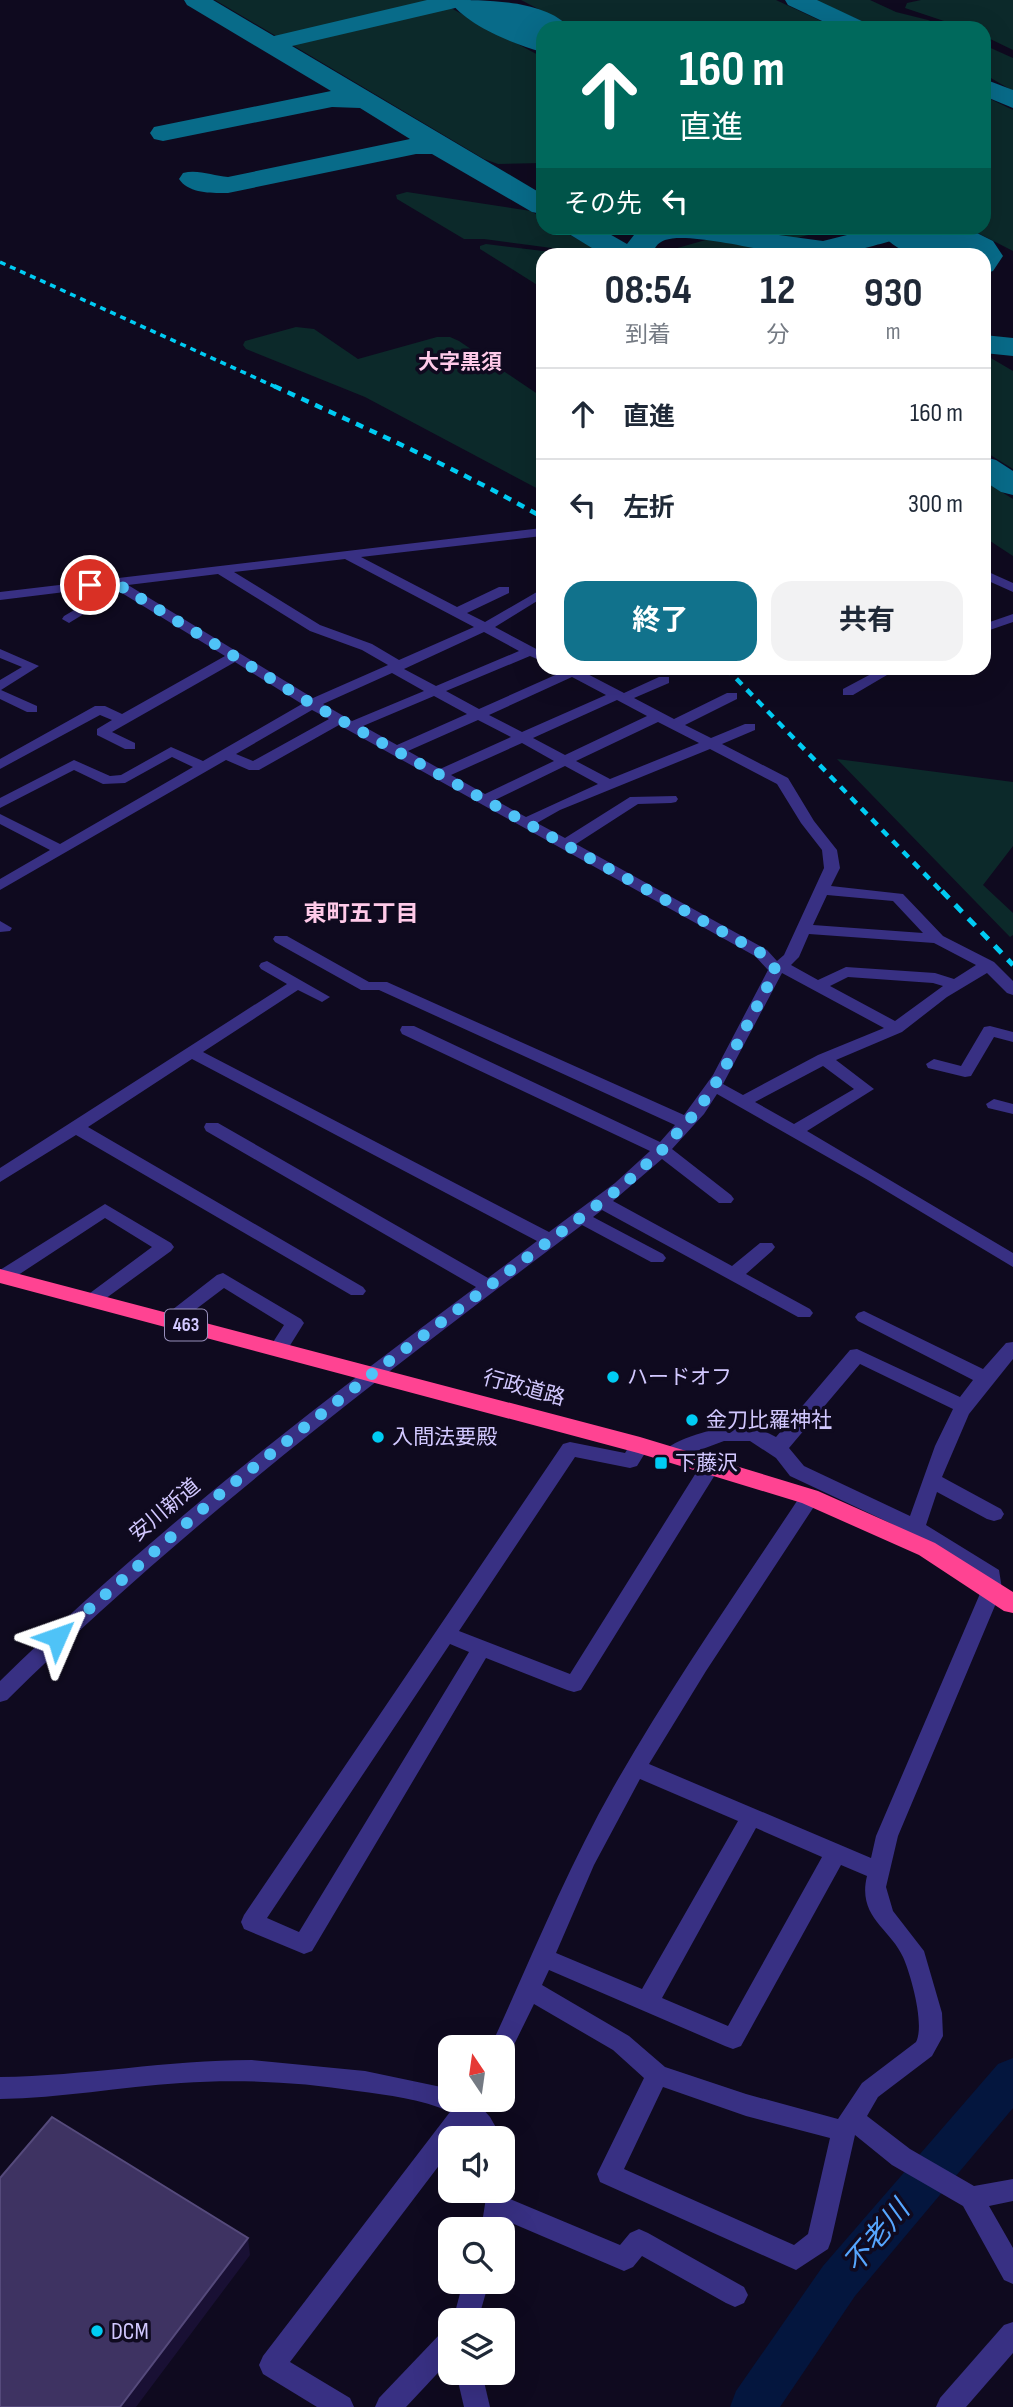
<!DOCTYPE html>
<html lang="ja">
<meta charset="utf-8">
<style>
:root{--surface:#fff;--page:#f2f2f3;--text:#1f2937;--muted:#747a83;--line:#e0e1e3;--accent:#11728c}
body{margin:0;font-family:"Sofia Sans Condensed","Noto Sans JP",sans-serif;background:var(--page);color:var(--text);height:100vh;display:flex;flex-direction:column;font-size:26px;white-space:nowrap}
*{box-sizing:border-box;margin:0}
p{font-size:23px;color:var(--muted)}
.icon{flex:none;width:38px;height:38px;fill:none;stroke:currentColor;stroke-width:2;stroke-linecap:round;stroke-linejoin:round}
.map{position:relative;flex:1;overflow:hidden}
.details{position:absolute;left:536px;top:248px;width:455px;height:427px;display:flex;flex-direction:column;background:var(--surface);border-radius:21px;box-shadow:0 7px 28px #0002}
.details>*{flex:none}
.banner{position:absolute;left:536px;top:21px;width:455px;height:214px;border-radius:21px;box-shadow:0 7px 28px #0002;background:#00695c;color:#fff;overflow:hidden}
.needle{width:46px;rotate:347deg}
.tools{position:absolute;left:438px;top:2035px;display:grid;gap:14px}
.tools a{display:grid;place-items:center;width:77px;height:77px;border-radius:14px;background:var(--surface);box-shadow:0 7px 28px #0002;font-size:35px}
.pin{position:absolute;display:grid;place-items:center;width:60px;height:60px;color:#fff;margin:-30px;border:4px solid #fff;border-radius:50%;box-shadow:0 2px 7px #0007}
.me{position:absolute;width:77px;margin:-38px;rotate:47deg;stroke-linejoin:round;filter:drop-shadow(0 0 5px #0008)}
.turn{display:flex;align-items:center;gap:24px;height:147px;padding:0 28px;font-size:32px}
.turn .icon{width:91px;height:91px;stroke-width:2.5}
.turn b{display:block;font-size:49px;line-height:60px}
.then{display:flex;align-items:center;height:66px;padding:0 28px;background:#0003;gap:14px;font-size:26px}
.eta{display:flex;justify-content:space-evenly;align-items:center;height:119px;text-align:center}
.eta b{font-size:42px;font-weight:700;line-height:49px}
.cta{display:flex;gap:14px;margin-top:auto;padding:14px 28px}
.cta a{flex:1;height:80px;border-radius:21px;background:var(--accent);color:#fff;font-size:28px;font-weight:700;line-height:80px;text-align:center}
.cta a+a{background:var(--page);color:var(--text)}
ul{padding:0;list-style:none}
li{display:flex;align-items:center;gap:21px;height:91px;padding:0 28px;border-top:2px solid var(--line)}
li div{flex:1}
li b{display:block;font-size:26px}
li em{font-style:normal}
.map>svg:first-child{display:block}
</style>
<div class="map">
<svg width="1013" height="2407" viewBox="0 0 1013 2407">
<rect width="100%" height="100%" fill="#0f0a1f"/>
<g fill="#0c292a">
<path d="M215 0H436L434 3 276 36Z"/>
<path d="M521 0H776L836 28H575Z"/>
<path d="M815 0H870L896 12 928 20 947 28H876Z"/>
<path d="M921 0H1013V50L984 36V28H965L905 8 907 3Z"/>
<path d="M449 7 542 57V163L498 164 484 159 289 43Z"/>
<path d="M984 45 1013 58V91L984 74Z"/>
<path d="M984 96 1013 110V251L968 228H984Z"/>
<path d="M407 192 531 211 542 218V228H558L605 255 484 239H464L397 199 396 195Z"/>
<path d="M712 228H835L793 239Z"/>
<path d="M709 239 731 240 796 255H677L674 249Z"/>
<path d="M486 244 576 255 542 256V288L480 249V246Z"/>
<path d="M296 327 314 329 358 359 437 337H450L459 341 542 397V491L365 397 246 349 243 345 245 341Z"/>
<path d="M984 354 1013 371V469L984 451Z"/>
<path d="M984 481 1013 499V556L984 537Z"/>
<path d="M837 759 1013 782V846L983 885 1013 913V935L1010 937Z"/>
</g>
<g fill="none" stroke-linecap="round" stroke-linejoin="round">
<path fill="#04163e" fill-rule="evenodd" d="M1013 2058V2108L855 2296 780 2407H730L736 2391 823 2266 998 2064Z"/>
<g fill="#086b89" fill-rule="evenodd">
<path d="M184 0H213L274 36 427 0H471L468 5 292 46 542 194V214L532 212 432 154H416L228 193C212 193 189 194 179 179L183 173C198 169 213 176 228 177L410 139 360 108 332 107 163 141 154 139 150 133 154 127 331 91 187 5Z"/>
<path d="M785 0H817L866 23 869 28H837L788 5Z"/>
<path d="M984 79 1013 90V108L984 96Z"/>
<path d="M565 228H599L627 244 634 235 646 228H728L823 241 875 228H910C902 240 886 242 873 246 849 252 828 256 804 256 771 254 691 231 665 240 657 243 654 248 652 256H605L569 234Z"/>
<path d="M984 335 1013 338V356L984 353Z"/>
<path d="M984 457 996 460 1013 471V495L1001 492 984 481Z"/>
</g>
<g fill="#086b89" fill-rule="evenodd">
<path d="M449 0C487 0 545 0 570 28H542V52C513 44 466 25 449 0Z"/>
<path d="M877 228H967L993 241 1003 256 993 271 984 274V256C942 256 904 266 877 228Z"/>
</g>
<g fill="#383083" fill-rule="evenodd">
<path d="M542 528V536L361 557 457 607 499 587H509V593L467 613 485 622 542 589V598L495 627 542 652V661L530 656 446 691 479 709 562 672 558 668H576L624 693 659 677H669V683L634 698 674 719 727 693H737V699L685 725 711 738 745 724H755V730L722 744 788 778 814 821 837 850 840 868 831 886 903 894 943 936 994 962 1013 981V995L1007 993 987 973 947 997 902 1032 836 1060 874 1089 807 1131 1013 1253V1267L868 1180 717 1094 704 1114 672 1149 731 1195 734 1199 731 1203H719L662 1159 613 1201 732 1266 760 1243H772L775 1247 772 1251 746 1274 810 1309 813 1313 810 1317H798L602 1210 593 1217 663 1254 666 1258 663 1262H651L582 1225C383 1375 185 1524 7 1700L0 1702V1681C148 1536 310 1410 476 1287L206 1131 204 1127 206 1123H218L488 1278 537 1241 192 1059 88 1127 363 1287 366 1291 363 1295H351L76 1135 0 1182V1168L287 984 261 969 259 966 261 963 267 961 330 997 322 1002 298 990 203 1052 549 1232 615 1183 650 1151 402 1034 400 1030 402 1026H414L660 1142 675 1125 379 990H361L275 942 273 939 275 936H287L369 982H387L684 1115 713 1075 768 970 755 956 339 725 259 770H249L226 760 0 890V879L50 850 0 824V814L60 844 193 767 172 757 125 783 103 784 74 770 0 808V798L74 760 110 776 121 775 171 747 203 761 302 704 235 662 112 732 135 743V749H125L97 735V729L112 720 100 715 0 769V759L95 706H105L122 714 225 656 112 587 83 590 105 601 69 623 62 619 64 616 88 602 65 592 0 600V592ZM345 559 474 627 399 660 372 644 320 625 234 572ZM218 574 310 631 362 650 388 665 313 698 128 585ZM484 632 519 651 436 686 404 669ZM392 673 424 691 352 721 323 704ZM572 677 606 695 522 732 489 715ZM434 696 467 714 397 745 363 726ZM617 700 647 716 565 755 533 738ZM312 710 329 719 253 761 236 754ZM478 720 511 737 440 769 408 751ZM658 722 699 743 610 779 576 761ZM522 743 554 761 485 794 451 775ZM710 749 777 784 801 823 822 850 824 868 784 955 777 961 767 950 576 844 638 804 671 803 676 802 678 799 676 796 630 797 565 838 537 823 560 810ZM565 766 598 784 526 817 495 800ZM827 895 893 901 923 933 813 925ZM809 934 934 943 976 965 954 979 935 973 846 967 818 980 791 965 799 957ZM782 973 884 1028 818 1055 743 1095 723 1084ZM848 977 933 983 943 986 895 1021 830 986ZM823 1066 854 1089 794 1124 755 1102Z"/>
<path d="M984 570 1013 583V592L984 579Z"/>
<path d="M1013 614V622L984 632V624Z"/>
<path d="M0 649 39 666 1 690 37 706V712H27L0 699V680L22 667 0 658Z"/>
<path d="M872 668H886L887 675 853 695H843V689L873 673Z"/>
<path d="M0 921 12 928 10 931 0 932Z"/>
<path d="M990 1026 1013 1032V1042L994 1037 971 1076 965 1077 928 1068 926 1064 934 1059 961 1066 984 1027Z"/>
<path d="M994 1099 1013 1104V1114L988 1108 986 1104Z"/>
<path d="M105 1204 171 1243 174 1247 171 1251 98 1304H86L83 1300 86 1296 152 1247 105 1218 9 1281 0 1282V1270Z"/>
<path d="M223 1273 301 1319 304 1323 284 1355H270L268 1350 284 1325 224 1288 175 1325H163L160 1321 163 1317 217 1275Z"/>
<path d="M864 1311 983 1369 1006 1343 1013 1342V1359L969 1414 942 1477 1001 1509 1004 1514 1001 1519 994 1521 987 1519 937 1492 926 1525 999 1570 1002 1589 898 1836 886 1887 893 1911 924 1951 942 2013 943 2036 932 2056 878 2097 867 2116 910 2149 974 2186 1013 2179V2201L989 2206 1013 2248V2284L1004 2280 963 2206 892 2165 855 2135 831 2241 828 2249 796 2270 787 2266 600 2182 597 2174 644 2078 613 2050 534 2004 509 2055 502 2058V2048H490C530 1961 566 1871 613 1788 671 1686 738 1590 803 1492L810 1490 817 1492 820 1497 817 1502 706 1671 649 1764 871 1858 876 1836 982 1589V1578L890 1523 790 1476 776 1458 750 1441H724L673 1460 666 1458 663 1453C671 1439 723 1425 740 1426 753 1426 765 1431 776 1437L850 1350 857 1349 960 1397 973 1380 858 1321 855 1317 858 1313ZM860 1364 953 1409 935 1446 910 1516 804 1466 789 1448ZM640 1779 738 1821 642 1989 556 1953 594 1865ZM756 1828 822 1857 728 2026 662 1998ZM841 1865 867 1876C857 1917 890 1928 903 1957 911 1975 925 2025 916 2042L862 2083 838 2119 746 2094 665 2067 629 2036 542 1985 549 1970 725 2046 733 2049 741 2046ZM663 2087 746 2116 830 2138 808 2234 794 2245 624 2169Z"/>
<path d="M640 1438 647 1440 650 1445 637 1466 630 1468 575 1457 459 1631 570 1674 704 1460H718L721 1465 718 1470 581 1690 574 1692 567 1690 486 1658 312 1951 304 1954 244 1929 241 1922 244 1915 563 1444 570 1442 625 1453 633 1440ZM450 1644 469 1652 299 1932 267 1918Z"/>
<path d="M252 2060 365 2071 446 2088 450 2090V2100H486L482 2108 490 2117 502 2138H477L468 2126 459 2138H450V2151L290 2362 350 2398 354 2407H317L263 2374 259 2365 263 2356 450 2112C422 2099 388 2095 357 2091 299 2082 240 2079 181 2083 120 2087 61 2098 0 2099V2077C85 2076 168 2060 252 2060Z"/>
<path d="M502 2181 508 2183 511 2191 510 2199 620 2245 630 2233 639 2229 648 2233 744 2287 748 2295 744 2303 735 2307 726 2303 642 2256 633 2267 624 2271 507 2221 502 2237V2230H481L487 2191H502Z"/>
<path d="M463 2282H489L478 2320H453Z"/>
<path d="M1013 2322V2353L966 2407H936L940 2398 1004 2325Z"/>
<path d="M450 2330V2360L406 2407H375L379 2398 441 2333Z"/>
<path d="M456 2373H482L490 2407H464Z"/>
</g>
<path fill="#ff4392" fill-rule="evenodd" d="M0 1269 640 1437 818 1491 935 1543 1013 1592V1613L1004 1611 919 1555 802 1503 638 1453 0 1283Z"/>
<path stroke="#00ccf3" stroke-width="3.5" stroke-dasharray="6 5" stroke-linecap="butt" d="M0 262 278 388"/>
<g stroke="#00ccf3" stroke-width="4.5" stroke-dasharray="8 7" stroke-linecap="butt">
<path d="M274 386C365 428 456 468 542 517"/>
<path d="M726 668 943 893"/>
</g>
<path stroke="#00ccf3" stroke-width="5" stroke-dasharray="10 9" stroke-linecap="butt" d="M942 891 1013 965"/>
</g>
<path fill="#191034" d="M248 2238 250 2255 136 2407H120Z"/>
<path fill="#3e3362" stroke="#554a7b" stroke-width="2" d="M52 2117 248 2238 120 2407H0V2178Z"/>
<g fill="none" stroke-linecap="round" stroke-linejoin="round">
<path stroke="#4fc3f7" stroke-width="12" stroke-dasharray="0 21.6" d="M57 1637 221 1493 372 1374 621 1187 662 1150 698 1110 721 1075 776 970 761 953 312 704 114 582 90 585"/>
</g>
<g fill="#00ccf3" stroke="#0f0a1f" stroke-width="2.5">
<circle cx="613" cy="1377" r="7"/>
<circle cx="692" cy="1420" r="7"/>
<circle cx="378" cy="1437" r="7"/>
<rect x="654" y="1456" width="14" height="14" rx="3.5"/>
<circle cx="97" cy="2331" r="7"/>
</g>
<g text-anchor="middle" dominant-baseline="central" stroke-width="7" stroke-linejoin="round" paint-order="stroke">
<rect fill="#0f0a1f" stroke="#988fbc" stroke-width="2" x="165" y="1309.5" width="42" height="31" rx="5"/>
<g font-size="19" font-weight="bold" fill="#d2c8ff">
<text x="186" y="1325">463</text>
</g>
<g font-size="21" font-weight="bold" fill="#ffcae9" stroke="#0f0a1f">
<text x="460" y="362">大字黒須</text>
</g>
<g font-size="21" fill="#d2c8ff" stroke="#0f0a1f" text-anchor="start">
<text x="627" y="1377">ハードオフ</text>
<text x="706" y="1420">金刀比羅神社</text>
<text x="392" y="1437">入間法要殿</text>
<text x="675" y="1463">下藤沢</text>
</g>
<g font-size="21" fill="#d2c8ff" stroke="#0f0a1f">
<text transform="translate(524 1388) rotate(15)">行政道路</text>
<text transform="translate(165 1510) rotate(-40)">安川新道</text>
</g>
<g font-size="23" font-weight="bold" fill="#ffcae9" stroke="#0f0a1f">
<text x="361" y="914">東町五丁目</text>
</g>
<g font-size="24" fill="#d2c8ff" stroke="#0f0a1f" text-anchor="start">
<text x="111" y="2331">DCM</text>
</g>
<g font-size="28" font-style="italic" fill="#56a6ff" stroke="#0f0a1f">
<text transform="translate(877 2237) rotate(-50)">不老川</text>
</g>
</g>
</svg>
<div class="tools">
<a><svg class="needle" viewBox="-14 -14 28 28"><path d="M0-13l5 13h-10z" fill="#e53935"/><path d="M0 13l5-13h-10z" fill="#747a83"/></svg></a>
<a><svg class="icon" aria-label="sound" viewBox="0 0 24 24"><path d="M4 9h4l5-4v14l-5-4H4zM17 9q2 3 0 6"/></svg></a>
<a><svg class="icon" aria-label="search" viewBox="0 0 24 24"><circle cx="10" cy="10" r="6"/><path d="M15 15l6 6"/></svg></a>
<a><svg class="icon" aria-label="layers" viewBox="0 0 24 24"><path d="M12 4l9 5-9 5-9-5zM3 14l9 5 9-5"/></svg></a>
</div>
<div class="pin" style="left:90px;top:585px;background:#d93025"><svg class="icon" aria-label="arrive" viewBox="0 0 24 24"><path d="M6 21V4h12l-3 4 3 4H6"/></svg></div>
<svg class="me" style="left:57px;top:1637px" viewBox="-20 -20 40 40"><path d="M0-17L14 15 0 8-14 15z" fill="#4fc3f7" stroke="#fff" stroke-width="4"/></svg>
<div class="banner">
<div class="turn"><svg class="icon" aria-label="ahead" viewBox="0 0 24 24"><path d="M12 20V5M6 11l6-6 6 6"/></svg><div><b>160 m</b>直進</div></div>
<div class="then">その先<svg class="icon" aria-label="left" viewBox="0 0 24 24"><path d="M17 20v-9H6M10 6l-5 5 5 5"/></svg></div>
</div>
<section class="details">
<div class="eta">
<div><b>08:54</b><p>到着</p></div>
<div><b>12</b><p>分</p></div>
<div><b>930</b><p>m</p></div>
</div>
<ul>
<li><svg class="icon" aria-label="ahead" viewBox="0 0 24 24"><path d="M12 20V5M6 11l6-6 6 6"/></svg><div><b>直進</b></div><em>160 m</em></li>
<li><svg class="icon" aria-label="left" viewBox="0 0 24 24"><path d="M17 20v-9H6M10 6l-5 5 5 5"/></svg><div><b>左折</b></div><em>300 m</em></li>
</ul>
<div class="cta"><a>終了</a><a>共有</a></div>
</section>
</div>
